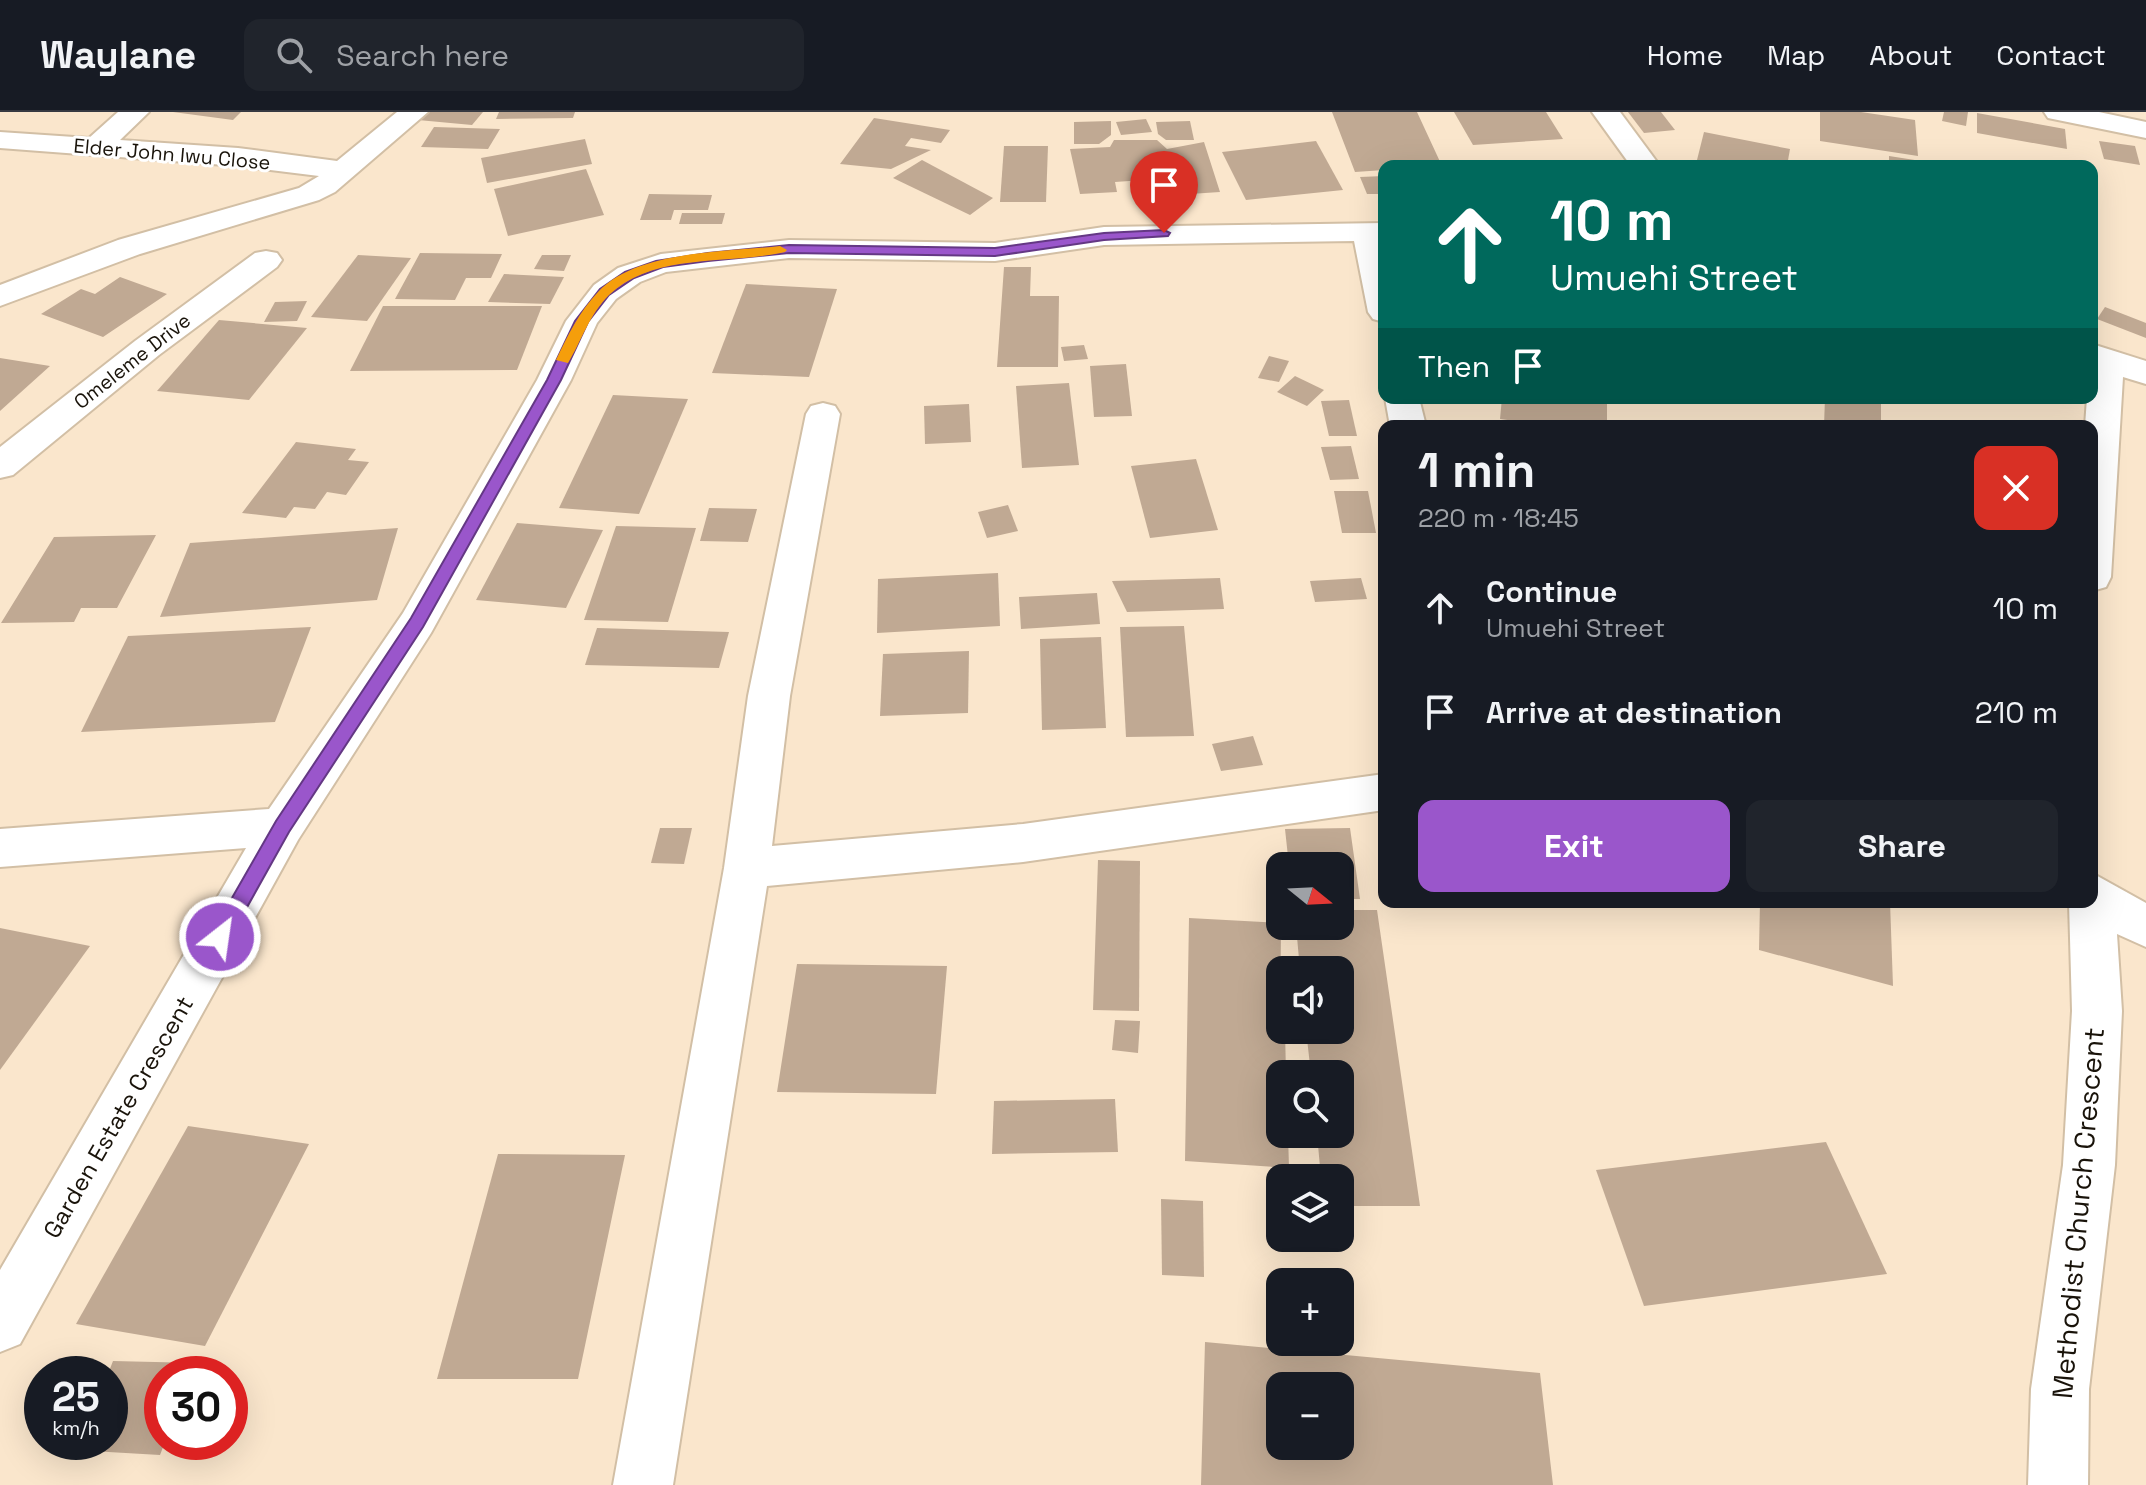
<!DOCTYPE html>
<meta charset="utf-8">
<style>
:root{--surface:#171b24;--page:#20242c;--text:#f1f3f6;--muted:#9ea1a6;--line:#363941;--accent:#9a56cb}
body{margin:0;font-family:"Space Grotesk",sans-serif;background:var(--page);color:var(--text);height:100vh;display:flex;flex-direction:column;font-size:30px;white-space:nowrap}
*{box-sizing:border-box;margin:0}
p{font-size:26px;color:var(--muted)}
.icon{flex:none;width:44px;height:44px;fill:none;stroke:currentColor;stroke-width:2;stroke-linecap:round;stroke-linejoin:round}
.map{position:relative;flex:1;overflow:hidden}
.sheet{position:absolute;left:1378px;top:308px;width:720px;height:488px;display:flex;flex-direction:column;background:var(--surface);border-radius:16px;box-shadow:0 8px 32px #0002}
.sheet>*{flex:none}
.hud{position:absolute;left:1378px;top:48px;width:720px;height:244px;border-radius:16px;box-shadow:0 8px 32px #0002;background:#00695c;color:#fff;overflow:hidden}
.needle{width:52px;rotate:108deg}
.controls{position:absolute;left:1266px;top:740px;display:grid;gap:16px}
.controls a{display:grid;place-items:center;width:88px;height:88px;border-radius:16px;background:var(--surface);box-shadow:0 8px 32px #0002;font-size:40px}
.speed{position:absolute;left:24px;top:1244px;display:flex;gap:16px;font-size:40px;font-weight:700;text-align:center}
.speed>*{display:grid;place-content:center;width:104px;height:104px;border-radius:50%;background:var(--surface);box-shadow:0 8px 32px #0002;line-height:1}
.speed small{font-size:20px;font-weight:400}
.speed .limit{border:12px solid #d22;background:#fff;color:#111}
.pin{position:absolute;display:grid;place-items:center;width:68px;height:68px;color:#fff;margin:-82px -34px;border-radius:50% 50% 50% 0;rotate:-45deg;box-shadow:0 0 8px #0007}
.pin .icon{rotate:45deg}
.me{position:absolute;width:88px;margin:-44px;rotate:30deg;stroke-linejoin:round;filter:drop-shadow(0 0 6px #0008)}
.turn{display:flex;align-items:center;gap:28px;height:168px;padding:0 40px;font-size:36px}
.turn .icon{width:104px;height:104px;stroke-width:2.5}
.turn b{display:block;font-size:56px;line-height:68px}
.then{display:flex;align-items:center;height:76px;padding:0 40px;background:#0003;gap:16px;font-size:30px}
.round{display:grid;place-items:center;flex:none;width:84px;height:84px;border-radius:16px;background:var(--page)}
.overview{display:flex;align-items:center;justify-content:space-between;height:136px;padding:0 40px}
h1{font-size:48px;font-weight:800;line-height:60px}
.button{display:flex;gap:16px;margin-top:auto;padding:16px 40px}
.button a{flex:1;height:92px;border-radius:16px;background:var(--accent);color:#fff;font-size:32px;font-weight:800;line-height:92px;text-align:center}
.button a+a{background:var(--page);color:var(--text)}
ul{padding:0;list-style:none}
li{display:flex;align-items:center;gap:24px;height:104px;padding:0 40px}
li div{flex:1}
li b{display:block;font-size:30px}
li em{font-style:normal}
header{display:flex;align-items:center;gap:48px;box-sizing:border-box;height:112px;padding:0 40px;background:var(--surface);border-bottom:2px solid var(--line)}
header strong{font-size:38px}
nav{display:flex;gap:44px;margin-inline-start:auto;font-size:28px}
.search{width:560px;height:72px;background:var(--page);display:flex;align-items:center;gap:20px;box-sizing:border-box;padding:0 28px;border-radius:16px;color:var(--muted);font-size:30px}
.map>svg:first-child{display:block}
</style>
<header>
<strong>Waylane</strong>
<div class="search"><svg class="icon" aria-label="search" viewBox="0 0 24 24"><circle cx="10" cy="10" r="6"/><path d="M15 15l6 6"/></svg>Search here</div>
<nav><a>Home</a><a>Map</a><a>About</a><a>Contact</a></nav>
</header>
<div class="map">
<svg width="2146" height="1373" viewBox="0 0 2146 1373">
<rect width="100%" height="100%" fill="#fae6cc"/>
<g fill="#c0a993" fill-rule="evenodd">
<path d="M173 0H241L233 8Z"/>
<path d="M425 0H483L472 13 418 8Z"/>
<path d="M499 0H575L573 6 496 7Z"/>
<path d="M1332 0H1417L1442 54H1384V58L1355 60Z"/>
<path d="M1454 0H1546L1563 27 1473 33Z"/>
<path d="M1628 0H1661L1675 18 1644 21Z"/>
<path d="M1820 0H1861L1915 8 1918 44 1820 29Z"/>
<path d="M1944 0H1968L1966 14 1942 9Z"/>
<path d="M1977 1 2065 17 2067 37 1977 21Z"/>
<path d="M874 6 950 18 941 31 911 26 905 34 931 38 891 57 840 52Z"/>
<path d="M1146 7 1152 20 1121 23 1116 10Z"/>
<path d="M1111 9V23L1099 32H1074V10Z"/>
<path d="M1190 9 1194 28H1166L1158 22 1156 10Z"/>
<path d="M434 15 500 17 488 37 421 35Z"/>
<path d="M1704 20 1790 37 1787 54 1696 52Z"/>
<path d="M585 27 592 52 487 71 481 46Z"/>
<path d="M1114 28H1157L1167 37 1204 30 1220 80 1175 83 1158 67 1115 70 1117 80 1080 82 1070 37 1110 35Z"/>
<path d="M1316 29 1343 78 1246 88 1222 40Z"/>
<path d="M2099 29 2135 34 2140 53 2104 47Z"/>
<path d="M1004 34H1048L1046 90H1000Z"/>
<path d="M1889 44 1934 51V54H1889Z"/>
<path d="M922 48 993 86 970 103 893 66Z"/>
<path d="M586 57 604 103 508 124 494 77Z"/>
<path d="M1384 64V82H1367L1360 65Z"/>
<path d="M649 82 712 83 708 98H674L671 108H640Z"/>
<path d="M682 101H725L722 112H679Z"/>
<path d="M420 141 502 142 491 166H466L455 188 395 187Z"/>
<path d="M358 143 411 146 367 209 311 205Z"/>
<path d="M542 143H571L564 159 534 157Z"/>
<path d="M1004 155H1031L1030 184H1059L1058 255H997Z"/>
<path d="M504 162 564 165 550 192 488 190Z"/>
<path d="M120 165 167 182 103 225 41 202 81 177 95 182Z"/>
<path d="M746 172 837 177 809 265 712 261Z"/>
<path d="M307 189 297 209 264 210 275 190Z"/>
<path d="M383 194H542L517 258 350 259Z"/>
<path d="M2105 195 2146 211V226L2097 207Z"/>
<path d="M219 208 307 216 249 288 157 279Z"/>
<path d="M1084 233 1088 247 1064 249 1061 235Z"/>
<path d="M1269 244 1289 249 1279 270 1258 266Z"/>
<path d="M0 246 50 254 0 299Z"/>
<path d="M1126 252 1132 304 1094 305 1090 254Z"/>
<path d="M1295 264 1324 278 1307 294 1277 280Z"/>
<path d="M1069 271 1079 353 1022 356 1016 274Z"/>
<path d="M613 283 688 287 639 402 559 396Z"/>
<path d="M1502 286H1607V314H1553L1500 307Z"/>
<path d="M1825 286H1881V314H1824Z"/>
<path d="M1349 288 1357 324H1329L1321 289Z"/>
<path d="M969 292 971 330 925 332 924 294Z"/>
<path d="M296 330 356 337 348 348 369 350 346 383 327 380 315 397 294 395 286 406 242 401Z"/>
<path d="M1351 334 1359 367 1330 368 1321 335Z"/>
<path d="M1196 347 1218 418 1150 426 1131 354Z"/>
<path d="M1334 379H1368L1376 421H1342Z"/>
<path d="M1008 393 1018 419 987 426 978 400Z"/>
<path d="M709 396 757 397 748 430 700 429Z"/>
<path d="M517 411 603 418 566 496 476 488Z"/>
<path d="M616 414 696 416 668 510 584 508Z"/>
<path d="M398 416 377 488 160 505 190 431Z"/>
<path d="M156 423 117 496H81L74 510 1 511 54 425Z"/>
<path d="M998 461 1000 514 877 521 878 467Z"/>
<path d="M1220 466 1224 497 1127 500 1112 469Z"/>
<path d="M1361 466 1367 487 1315 490 1310 469Z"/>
<path d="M1097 481 1100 512 1021 517 1019 485Z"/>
<path d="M1184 514 1194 624 1126 625 1120 515Z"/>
<path d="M311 515 275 610 81 620 128 524Z"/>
<path d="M597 516 729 520 719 556 585 553Z"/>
<path d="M1101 525 1106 616 1042 618 1040 527Z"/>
<path d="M969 539 968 601 880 604 883 542Z"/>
<path d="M1253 624 1263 653 1221 659 1212 632Z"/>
<path d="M660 716H692L684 752 651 751Z"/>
<path d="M1350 716 1360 787H1340V754H1289L1285 717Z"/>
<path d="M1098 748 1140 749 1139 899 1093 898Z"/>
<path d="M1760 790H1890L1893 874 1759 838Z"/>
<path d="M1340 798H1377L1420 1094H1340V1066H1321L1317 1022H1340V962H1311L1306 918H1340V858H1300L1296 814H1340Z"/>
<path d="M1189 806 1280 811 1281 814 1280 918H1285L1286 962H1280V1022H1288L1289 1056 1185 1049Z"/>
<path d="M0 816 90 834 0 958Z"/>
<path d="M797 852 947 854 936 982 777 980Z"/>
<path d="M1115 908 1140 909 1138 941 1112 938Z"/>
<path d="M1115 987 1118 1040 992 1042 994 989Z"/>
<path d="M188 1014 309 1032 205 1234 76 1212Z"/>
<path d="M1826 1030 1887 1162 1644 1194 1596 1058Z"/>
<path d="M498 1042 625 1043 578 1267H437Z"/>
<path d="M1161 1087 1203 1089 1204 1165 1162 1163Z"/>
<path d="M1205 1230 1540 1261 1553 1373H1201ZM1280 1274H1340V1334H1280Z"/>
<path d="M113 1249 197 1251 192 1262H162V1330H165L160 1343 74 1338 78 1330H110L108 1262Z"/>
</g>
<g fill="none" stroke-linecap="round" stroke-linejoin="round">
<g stroke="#d2bfa5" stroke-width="4">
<g id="street">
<path d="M118 0H149L120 28 238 36 337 49 397 0H428L335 80 319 88 140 142 0 194V173L118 128 299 76 319 64 238 54 0 36V20L89 26Z"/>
<path d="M1592 0H1620L1660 54H1631Z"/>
<path d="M2044 0H2099L2146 10V26L2048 6Z"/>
<path d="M1384 111V210L1373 207 1368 200 1354 129 1104 133 995 149 789 146 666 160 640 170 616 187 597 211 571 268 431 521 298 728 20 1232 0 1240V1158L246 736 0 755V717L269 697 403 501 537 268 566 209 594 173 618 156 661 142 789 128 995 131 1104 115Z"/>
<path d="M266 139 277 141 282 148 277 155 159 243 13 363 0 366V335L135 229 255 141Z"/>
<path d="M2092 232 2146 249V272L2123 265 2111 465 2106 475 2092 479V314H2085L2087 286H2092Z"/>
<path d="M1385 286H1419L1426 314H1390Z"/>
<path d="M823 291 835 294 840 302 790 584 772 734 1023 712 1384 662V698L1023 750 767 774 673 1373H613L724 756 748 584 806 302 811 294Z"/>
<path d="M2092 761 2146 791V835L2117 822 2122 899 2115 1053 2089 1277 2088 1373H2028L2031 1277 2063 1053 2072 899 2069 790H2092Z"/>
</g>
</g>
<use href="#street" fill="#fff" fill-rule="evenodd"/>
</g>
<path fill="#9a56cb" stroke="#643884" stroke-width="2" d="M1164 118 1170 121 1168 124 1104 128 995 144 789 141 708 149 663 155 634 166 609 183 588 210 561 268 423 515 289 720 227 831H213L210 825 213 819 276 709 411 506 547 268 575 209 600 177 625 160 656 149 708 141 789 133 995 136 1104 121Z"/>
<path fill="#f59e0b" d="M780 134 787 138 785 140C728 153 654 140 609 183 589 203 582 228 568 251L556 248C568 223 579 200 598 180 637 138 727 140 780 134Z"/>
<g text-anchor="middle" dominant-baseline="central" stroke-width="6" stroke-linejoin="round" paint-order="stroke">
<g font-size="20" fill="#19130a" stroke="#fff">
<text transform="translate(172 42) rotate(5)">Elder John Iwu Close</text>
<text transform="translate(132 249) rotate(-38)">Omeleme Drive</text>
</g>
<g font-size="24" fill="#19130a" stroke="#fff">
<text transform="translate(118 1005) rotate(-60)">Garden Estate Crescent</text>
</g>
<g font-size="28" fill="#19130a" stroke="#fff">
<text transform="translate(2078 1101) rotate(-85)">Methodist Church Crescent</text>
</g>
</g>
</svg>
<div class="controls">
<a><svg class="needle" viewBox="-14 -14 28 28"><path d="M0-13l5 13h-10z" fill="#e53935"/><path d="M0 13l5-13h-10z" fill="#9ea1a6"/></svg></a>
<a><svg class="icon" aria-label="sound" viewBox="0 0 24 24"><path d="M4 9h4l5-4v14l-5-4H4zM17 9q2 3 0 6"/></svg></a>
<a><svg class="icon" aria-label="search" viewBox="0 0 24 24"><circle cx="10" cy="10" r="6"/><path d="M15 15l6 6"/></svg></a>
<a><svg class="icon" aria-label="layers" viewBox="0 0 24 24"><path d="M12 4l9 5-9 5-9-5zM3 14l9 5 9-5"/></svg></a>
<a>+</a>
<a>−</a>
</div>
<div class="speed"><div>25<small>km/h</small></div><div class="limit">30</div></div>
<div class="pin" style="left:1164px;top:121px;background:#d93025"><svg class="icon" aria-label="arrive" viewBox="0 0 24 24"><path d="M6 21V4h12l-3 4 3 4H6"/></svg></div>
<svg class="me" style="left:220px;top:825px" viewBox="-20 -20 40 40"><circle r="17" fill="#9a56cb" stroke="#fff" stroke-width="3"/><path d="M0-11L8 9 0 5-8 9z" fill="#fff"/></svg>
<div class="hud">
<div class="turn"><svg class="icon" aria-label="ahead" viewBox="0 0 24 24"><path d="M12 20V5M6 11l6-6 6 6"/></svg><div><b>10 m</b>Umuehi Street</div></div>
<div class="then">Then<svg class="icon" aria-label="arrive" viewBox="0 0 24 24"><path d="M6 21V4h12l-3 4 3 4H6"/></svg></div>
</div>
<section class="sheet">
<div class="overview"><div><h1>1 min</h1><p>220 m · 18:45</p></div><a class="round" style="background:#d93025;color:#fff"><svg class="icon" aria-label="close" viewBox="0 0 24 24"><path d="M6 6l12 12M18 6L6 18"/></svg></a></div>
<ul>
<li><svg class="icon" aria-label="ahead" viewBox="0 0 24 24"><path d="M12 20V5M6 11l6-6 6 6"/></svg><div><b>Continue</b><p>Umuehi Street</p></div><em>10 m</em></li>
<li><svg class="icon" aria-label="arrive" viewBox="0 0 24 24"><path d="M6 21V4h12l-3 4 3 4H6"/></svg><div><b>Arrive at destination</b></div><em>210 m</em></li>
</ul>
<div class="button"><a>Exit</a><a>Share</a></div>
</section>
</div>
